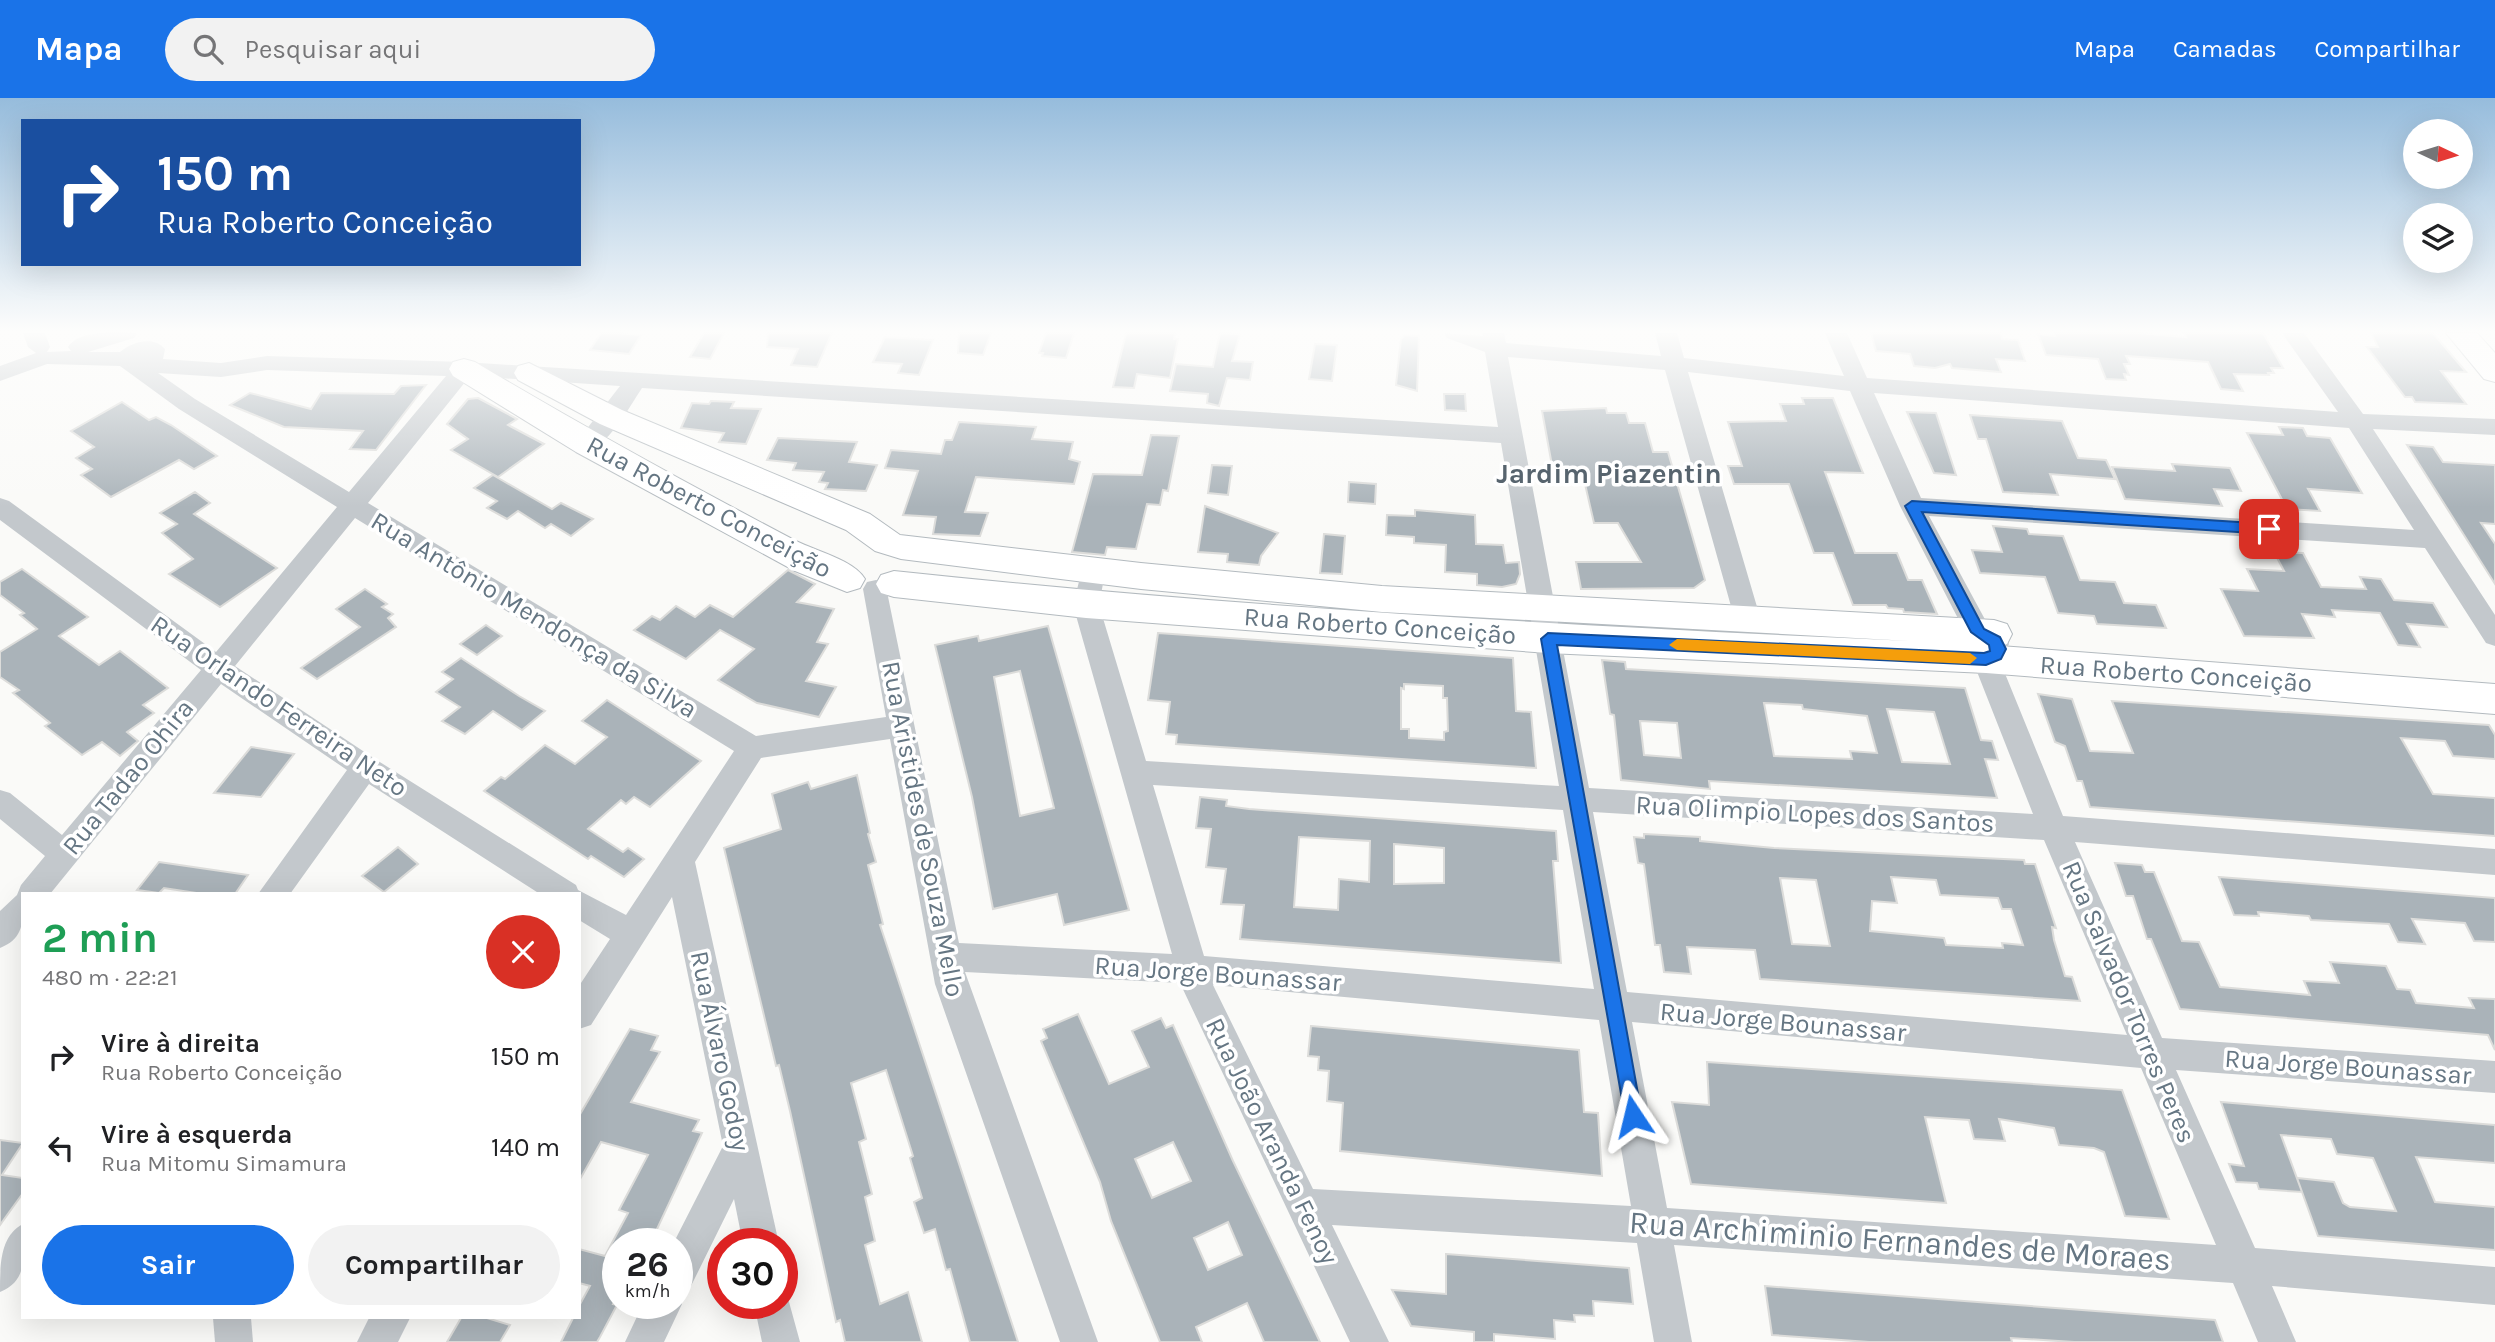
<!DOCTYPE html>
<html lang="pt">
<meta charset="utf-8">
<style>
:root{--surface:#fff;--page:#f2f2f2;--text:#202124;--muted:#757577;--accent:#1a73e8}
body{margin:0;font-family:Karla,sans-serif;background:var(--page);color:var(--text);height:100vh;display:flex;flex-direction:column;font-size:26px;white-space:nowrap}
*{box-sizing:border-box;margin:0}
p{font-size:23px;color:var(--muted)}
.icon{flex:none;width:38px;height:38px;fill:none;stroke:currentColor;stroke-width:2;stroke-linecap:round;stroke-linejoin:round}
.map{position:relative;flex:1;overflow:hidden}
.sheet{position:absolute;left:21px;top:794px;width:560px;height:427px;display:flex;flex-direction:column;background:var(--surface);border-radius:0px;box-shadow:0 7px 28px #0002}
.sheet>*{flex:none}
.top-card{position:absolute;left:21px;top:21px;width:560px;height:147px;border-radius:0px;box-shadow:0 7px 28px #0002;background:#1a4fa0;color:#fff;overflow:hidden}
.needle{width:46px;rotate:94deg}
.controls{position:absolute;left:2403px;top:21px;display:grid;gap:14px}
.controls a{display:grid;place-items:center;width:70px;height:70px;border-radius:50%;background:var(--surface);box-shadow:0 7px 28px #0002;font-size:35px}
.speed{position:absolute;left:602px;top:1130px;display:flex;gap:14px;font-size:35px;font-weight:700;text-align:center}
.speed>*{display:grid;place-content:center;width:91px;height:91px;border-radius:50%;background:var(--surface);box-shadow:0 7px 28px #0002;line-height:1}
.speed small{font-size:18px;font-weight:400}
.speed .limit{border:10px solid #d22;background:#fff;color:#111}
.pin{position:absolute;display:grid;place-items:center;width:60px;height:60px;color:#fff;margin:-30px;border-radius:14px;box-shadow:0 4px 10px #0006}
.me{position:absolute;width:77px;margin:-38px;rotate:350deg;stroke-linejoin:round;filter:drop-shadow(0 0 5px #0008)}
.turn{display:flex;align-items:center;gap:24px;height:147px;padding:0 21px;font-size:32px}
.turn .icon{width:91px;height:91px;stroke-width:2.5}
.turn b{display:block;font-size:49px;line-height:60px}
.round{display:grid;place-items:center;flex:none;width:74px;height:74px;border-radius:37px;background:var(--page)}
.headline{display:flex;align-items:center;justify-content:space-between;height:119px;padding:0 21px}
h1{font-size:42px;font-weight:700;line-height:52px;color:#1e9e55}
.action{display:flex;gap:14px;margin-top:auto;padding:14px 21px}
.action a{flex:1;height:80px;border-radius:42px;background:var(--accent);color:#fff;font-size:28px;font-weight:700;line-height:80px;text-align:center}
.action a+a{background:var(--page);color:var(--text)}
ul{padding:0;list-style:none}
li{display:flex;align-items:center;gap:21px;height:91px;padding:0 21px}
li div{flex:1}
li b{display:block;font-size:26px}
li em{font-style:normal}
header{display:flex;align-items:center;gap:42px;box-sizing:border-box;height:98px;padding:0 35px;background:var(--accent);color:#fff}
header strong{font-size:33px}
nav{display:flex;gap:38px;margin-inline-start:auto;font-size:24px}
.search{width:490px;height:63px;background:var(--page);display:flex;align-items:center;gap:18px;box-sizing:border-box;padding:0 24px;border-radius:38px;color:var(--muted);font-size:26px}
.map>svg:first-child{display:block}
</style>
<header>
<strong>Mapa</strong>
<div class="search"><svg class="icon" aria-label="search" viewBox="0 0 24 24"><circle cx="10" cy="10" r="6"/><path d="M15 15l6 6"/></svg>Pesquisar aqui</div>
<nav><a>Mapa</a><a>Camadas</a><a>Compartilhar</a></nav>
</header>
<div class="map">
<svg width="2495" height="1244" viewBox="0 0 2495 1244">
<rect width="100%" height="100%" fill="#fafaf8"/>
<g fill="#aab3b9" stroke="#dcdcda" stroke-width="2" fill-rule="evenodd">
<path d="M601 235H616L641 237 629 256 590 252Z"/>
<path d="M704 235H724L710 261 690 259Z"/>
<path d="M768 235H832L817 269 791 267 798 251 767 249Z"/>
<path d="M959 235H991L983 257 958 255Z"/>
<path d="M1046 235H1074L1066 260 1042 258 1043 255H1039Z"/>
<path d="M1126 235H1175L1174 241H1178L1170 280 1137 276 1134 290 1113 289Z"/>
<path d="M1220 235 1240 236 1232 263 1253 264 1250 282 1227 280 1219 308 1207 305 1208 296 1170 293 1176 266 1213 269Z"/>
<path d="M1871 235H2000L2002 241 2018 242 2025 263 1996 261 2001 274 1952 270 1950 266 1935 270 1914 268 1910 256 1876 253Z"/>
<path d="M2054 235H2139L2186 239 2184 235H2263L2283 270H2271L2274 275H2268L2269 277 2234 276 2243 293 2221 291 2208 264 2126 258 2130 266H2124L2129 277 2124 276 2126 282 2106 281 2098 261 2046 257 2038 236 2055 238Z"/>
<path d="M2371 235H2433L2466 274 2441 273 2466 306 2415 304 2412 299H2405L2367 249H2378Z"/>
<path d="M1405 237 1419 238 1417 293 1396 287 1401 241Z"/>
<path d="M885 239 933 242 919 277 898 275 902 266 873 264Z"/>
<path d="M1315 246 1337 247 1332 283 1309 281Z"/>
<path d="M426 287 376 352 350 351 363 333 284 329 230 307 250 295 311 311 321 295 394 296 401 288Z"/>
<path d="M1444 296H1465L1466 313 1445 312Z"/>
<path d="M478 300 517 321 508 327 544 346 498 379 451 352 468 341 447 326 468 301Z"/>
<path d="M1802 300H1833L1863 375 1825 374 1855 455H1897L1908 482H1922L1937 516 1904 514 1903 511 1888 510 1886 507H1853L1833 455H1814L1789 386H1734L1728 368H1742L1728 324 1786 323 1780 306H1804Z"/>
<path d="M711 303 734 304 731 310 761 311 746 346 719 344 724 335 681 330 692 305 709 306Z"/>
<path d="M122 304 149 322 156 319 171 327 217 358 194 371 179 362 111 399 81 377 92 371 76 360 94 349 71 333Z"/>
<path d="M1606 310 1607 315H1626L1629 325H1645L1653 354H1668L1705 482 1694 490 1581 491 1576 464H1641L1618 425H1594L1582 373H1553L1542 313Z"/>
<path d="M1907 314 1936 315 1956 377 1934 375Z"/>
<path d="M1970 317 2062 323 2078 360 2106 362 2115 381 2050 376 2058 397 2003 394 1986 341H1978Z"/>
<path d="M959 324 1036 329 1032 341 1073 344 1069 361 1080 364 1074 386 976 379 965 414 988 415 980 438 933 436 936 419 903 417 918 373 885 370 891 352 941 356 945 342H952Z"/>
<path d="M2279 329 2303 330 2307 338 2330 340 2362 395 2308 391 2320 413 2287 411 2247 335 2283 337Z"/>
<path d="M1151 337 1179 338 1168 393 1163 392 1160 407 1147 406 1136 451 1107 449 1105 457 1072 454 1093 376 1142 377Z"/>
<path d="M778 340 857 344 849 364 877 367 866 393 825 391 828 385 819 384 824 374 793 372 796 365 767 362Z"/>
<path d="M2407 347 2433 349 2443 364 2495 367V426L2481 425 2495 446V486Z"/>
<path d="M2172 366 2230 370 2241 393 2214 391 2222 408 2125 401 2112 369 2175 373Z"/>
<path d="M1212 367 1232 368 1228 397 1208 395Z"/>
<path d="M493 377 552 411 561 405 593 421 571 438 551 426 545 430 518 413 507 421 487 410 497 403 474 390Z"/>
<path d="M1349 384 1376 386 1375 406 1348 404Z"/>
<path d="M195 394 210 405 194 416 277 470 220 509 169 476 193 461 162 435 177 426 160 415Z"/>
<path d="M1205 408 1278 435 1261 458 1259 467 1227 464 1228 456 1198 454Z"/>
<path d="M1415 412 1475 417 1476 446 1503 447 1506 465 1519 464 1520 476 1516 486 1502 489 1477 487V476L1445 474 1446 447 1414 445V439L1386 437 1387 417 1415 418Z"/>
<path d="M1993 428 2027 431 2029 436 2063 438 2080 482 2115 484 2124 505 2156 507 2166 530 2097 526 2094 518 2058 515 2045 479 1980 475 1972 452 2002 454Z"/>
<path d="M1324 436 1345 438 1342 476 1320 475Z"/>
<path d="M2274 454 2303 455 2321 489 2366 491 2360 479 2381 481 2394 502 2433 505 2447 529 2407 526 2420 549 2398 547 2380 515 2332 512 2335 519 2302 516 2314 540 2244 538 2221 491 2258 493 2247 471 2284 473Z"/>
<path d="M22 471 88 519 59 538 99 567 120 553 168 590 143 607 154 615 127 634 138 643 120 658 102 644 82 657 45 628 50 625 13 595 19 592 0 579V554L37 531 20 517 24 515 0 497V484Z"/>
<path d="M788 472 815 486 797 504 834 511 817 544 828 546 806 583 836 589 819 619 757 605 718 582 754 551 720 532 686 561 634 532 652 518 660 522 676 508 695 519 710 507 733 519Z"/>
<path d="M365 491 387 506 382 509 393 516 388 520 396 529 317 581 301 570 360 529 336 511Z"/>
<path d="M486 527 502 538 477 557 460 546Z"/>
<path d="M1048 528 1129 812 1064 827 1057 796 993 811 972 699 935 547 978 538 979 543ZM1020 573 1054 710 1020 718 994 579Z"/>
<path d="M1158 535 1513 560 1516 613 1531 614 1536 670 1176 646 1177 637 1166 636 1170 604 1148 602ZM1404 586 1443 588V600H1447L1448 633 1444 634V642L1409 640V631H1401V590L1404 591Z"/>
<path d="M461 560 519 598 545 613 522 632 493 613 465 636 442 623 460 609 436 594 453 581 442 574Z"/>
<path d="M1602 562 1625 564 1626 571 1965 590 1981 642 1992 643 1998 662 1985 661 1997 700 1709 683 1710 691 1621 682 1614 617 1610 616ZM1764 605 1802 607 1803 611 1867 618 1877 655 1850 653 1852 661 1774 658ZM1887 611 1934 614 1950 666 1902 664ZM1640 623 1677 625 1681 660 1644 657Z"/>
<path d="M2038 596 2072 601 2090 653 2133 655 2112 603 2489 627 2495 637V661L2453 658 2445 643 2401 640 2433 696 2495 700V738L2090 709 2082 683H2077L2065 648 2055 644Z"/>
<path d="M607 602 701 663 650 709 634 699 626 706 621 702 588 731 623 754 628 750 644 761 624 779 591 758 588 761 484 693 501 679 505 681 545 647 575 666 607 639 582 623Z"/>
<path d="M251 649 294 656 261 699 214 695Z"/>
<path d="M857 677 870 735 868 736 876 764 868 767 883 826 880 827 1018 1244H970L950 1171 946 1172 935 1131 924 1135 914 1104 922 1100 910 1060 913 1058 886 972 851 985 866 1041 859 1044 872 1096 865 1099 875 1143 865 1147 880 1206 908 1194 922 1244H845L840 1222 836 1224 790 1013 779 967 776 968 724 750 781 731 772 696 808 684 811 691Z"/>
<path d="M1200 699 1227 702 1226 708 1249 711 1556 733 1558 763H1553L1561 865 1240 841 1244 807 1221 806 1226 771 1206 769 1211 731 1196 730ZM1299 739 1370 743 1369 784 1339 781 1338 812 1294 809ZM1394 746 1444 750V785L1394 786Z"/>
<path d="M1644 736 1700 739V743L1774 750 2024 762 2025 766H2035L2056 830 2052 829 2054 842 2065 878 2072 879 2080 903 1760 881 1755 852 1687 849 1691 876 1664 874 1660 847H1655L1644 766 1638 765 1634 739 1644 740ZM1891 779 1936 782 1940 797 1998 800 2002 811H2011L2023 847 2002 845 2003 850 1946 847 1944 840 1870 833 1872 803 1897 805ZM1780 780 1816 782 1830 848 1792 846Z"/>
<path d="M398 749 418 766 384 794 362 778Z"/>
<path d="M159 764 248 777 235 796H203L164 790 159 795 137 792Z"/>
<path d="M2115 765 2142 767 2145 774H2154L2182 843 2199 844 2220 889 2310 897 2304 883 2339 885 2330 864 2386 868 2397 891 2410 892 2416 905 2474 910 2469 900 2495 901V952L2488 937 2180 911 2151 841H2147L2133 798H2126Z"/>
<path d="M2219 779 2495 800V844L2474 843 2465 825 2412 821 2425 846 2398 844 2389 826 2311 822 2309 818 2258 814 2259 818 2234 817Z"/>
<path d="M1078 916 1109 986 1149 969 1132 933 1161 920 1166 930 1173 927 1233 1063 1320 1244H1264L1247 1205 1196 1229 1202 1244H1160L1111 1123 1100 1084 1041 943 1047 940 1043 931ZM1173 1044 1191 1083 1152 1100 1135 1061ZM1228 1124 1242 1157 1208 1172 1194 1140Z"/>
<path d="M1311 928 1579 952 1584 1014 1598 1015 1602 1078 1340 1053 1343 1005 1327 1003 1329 973 1318 972 1319 959 1308 958Z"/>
<path d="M630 931 658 938 651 952 660 954 631 1004 699 1022 693 1033 702 1035 650 1146H618V1197L613 1206 617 1207 600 1239 597 1244H561L573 1220H579V1208L590 1188 579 1185V1151L605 1158 628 1115 619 1112 648 1057 601 1044 579 1083V1018Z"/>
<path d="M1707 964 2122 992 2169 1121 2125 1118 2104 1054 2094 1050 2059 1047 2054 1030 1999 1021 2005 1043 1974 1041 1969 1022 1925 1019 1946 1105 1691 1086 1672 1004 1709 1007Z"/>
<path d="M2221 1004 2495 1027V1065L2416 1059 2435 1104 2495 1109V1152L2318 1138 2297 1080 2334 1084 2343 1105 2350 1109 2396 1113 2373 1060 2337 1056 2331 1041 2281 1037 2302 1094 2259 1091 2257 1085 2236 1084 2229 1066 2244 1068Z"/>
<path d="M0 1042 23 1045 2 1077 23 1080V1095L0 1127Z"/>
<path d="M1446 1156 1629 1170 1633 1206 1593 1203 1594 1218 1574 1217 1575 1224 1554 1222 1555 1241 1494 1236V1244H1474V1234L1411 1228 1392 1192 1446 1196Z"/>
<path d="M1765 1188 2215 1222 2223 1244H2074L2011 1240 2012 1244H1869L1772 1237Z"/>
<path d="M461 1220H487L510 1227 500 1244H447Z"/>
</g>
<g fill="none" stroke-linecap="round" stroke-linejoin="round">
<g stroke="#b3babf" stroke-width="2">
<g id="secondary">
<path d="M2446 235H2477L2495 255V284L2484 281Z"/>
<path d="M464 261 475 264C580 327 688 386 796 443 816 453 854 462 865 481L860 490 847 494 795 473 576 354 453 278 449 271 453 264Z"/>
<path d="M529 265 622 312 870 416 900 437 1141 465 1382 488 1994 522 2007 526 2012 536 2007 546 2000 548 2495 586V616L1986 575 1548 555 1086 520 894 499 881 495 876 486 881 477 894 473C1232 509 1571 528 1910 543L1382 514 1141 491 901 461 875 453 846 432 600 326 518 282 514 275 518 268Z"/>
</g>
</g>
<g fill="#c3c8cc" fill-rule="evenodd">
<path d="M23 235H45L50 249 47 254 71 253 68 249C80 231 118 235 137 235L134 240 88 254H120C131 244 154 237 165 251L163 261 221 265 267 258 464 264 1498 329 1485 254 1447 240 1444 235 1483 238 1482 235H1504L1506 245 1661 258 1655 235H1677L1684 260 1844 278 1825 235H1847L1867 280 2338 314 2282 235H2304L2363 316 2495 321V337L2373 331 2495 517V548L2486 545 2425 450 1929 418 1988 527 2005 539 2009 546 2005 553 1997 556 2063 718 2495 751V777L2075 744 2162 940 2495 963V995L2176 972 2255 1150 2495 1169V1207L2272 1188 2296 1244H2258L2233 1185 1674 1147 1692 1244H1654L1637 1145 1332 1127 1389 1244H1350L1180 885 965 874 1098 1244H1060L935 886 890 641 761 660 695 764 779 1146H743L734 1101 690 1190 677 1195 682 1206 664 1244H625L643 1206H677V1146H673L723 1048 672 799 591 927 579 931V888L610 841 579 822V796H540L369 686 290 796H258L347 672 221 586 50 796H23C23 820 26 840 0 850V813L17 797 21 787 45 758 0 721V692L10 695 62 737 201 572 0 422V400L9 403 216 554 337 409 179 311 120 268 47 266 0 283V268L36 255 28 249ZM1508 259 1665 272 1734 519 1738 526 1747 529 1756 526 1760 519 1688 274 1850 293 1900 408 1965 534 1969 541 1984 551 1976 554 1972 561 2033 716 1589 690ZM267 272 446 278 349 394 195 301 158 275 221 279ZM470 278 620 288 575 346 579 352C604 358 629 309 642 290L1501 345 1559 688 1146 663 1099 507 1105 475 1101 468 1092 466 1083 468 1073 507 1172 856 959 845 885 484 876 482 867 484 863 491 886 619 756 638 368 405ZM1874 295 2349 330 2414 432 1921 400ZM355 420 734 653 626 817 578 792 576 787 375 661 235 568ZM1153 687 1563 712 1594 891 1204 858ZM1593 714 2044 742 2127 937 1627 894ZM1213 887 1599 922 1631 1108 1313 1091ZM1632 924 2141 970 2216 1147 1667 1110Z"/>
<path d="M23 1126C23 1154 30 1182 0 1194 0 1167 0 1138 23 1126Z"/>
<path d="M782 1191 786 1193 800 1244H762L754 1206H782Z"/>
<path d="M213 1220H251L253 1244H215Z"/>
<path d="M369 1220H410L398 1244H357Z"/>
</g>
<use href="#secondary" fill="#fff" fill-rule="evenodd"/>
</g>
<linearGradient id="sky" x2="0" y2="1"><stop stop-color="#96bcdc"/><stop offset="0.57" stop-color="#fdfdfc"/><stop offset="1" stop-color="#fdfdfc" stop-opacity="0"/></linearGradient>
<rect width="2495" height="409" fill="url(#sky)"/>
<path fill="#1a73e8" stroke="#114b97" stroke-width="2" d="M1912 403 2269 426 2276 431 2269 436 1922 414 1984 531 2000 539 2006 551 2001 561 1986 567 1557 547 1642 1018 1639 1024 1633 1027 1626 1024 1541 541 1548 535 1984 555 1990 553 1989 547 1971 534 1905 408Z"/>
<path fill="#f59e0b" d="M1677 541 1970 555 1977 560 1970 566 1677 552 1669 547Z"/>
<g text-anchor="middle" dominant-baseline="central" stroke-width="7" stroke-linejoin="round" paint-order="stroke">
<g font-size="26" fill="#657683" stroke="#fff">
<text transform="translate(709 409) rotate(28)">Rua Roberto Conceição</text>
<text transform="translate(534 517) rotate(31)">Rua Antônio Mendonça da Silva</text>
<text transform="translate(1380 528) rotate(4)">Rua Roberto Conceição</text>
<text transform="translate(2176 576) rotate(4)">Rua Roberto Conceição</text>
<text transform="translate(279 608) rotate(34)">Rua Orlando Ferreira Neto</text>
<text transform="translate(128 679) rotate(-51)">Rua Tadao Ohira</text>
<text transform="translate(1815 716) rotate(3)">Rua Olimpio Lopes dos Santos</text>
<text transform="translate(923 731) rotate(79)">Rua Aristides de Souza Mello</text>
<text transform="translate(1218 876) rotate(4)">Rua Jorge Bounassar</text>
<text transform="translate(2129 904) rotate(67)">Rua Salvador Torres Peres</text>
<text transform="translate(1783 924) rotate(5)">Rua Jorge Bounassar</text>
<text transform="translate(720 953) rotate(78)">Rua Álvaro Godoy</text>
<text transform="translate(2348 969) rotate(4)">Rua Jorge Bounassar</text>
<text transform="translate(1272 1043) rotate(64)">Rua João Aranda Fenoy</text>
</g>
<g font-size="28" font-weight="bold" fill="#57646e" stroke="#fff">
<text x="1609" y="375">Jardim Piazentin</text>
</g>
<g font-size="32" fill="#657683" stroke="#fff">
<text transform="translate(1900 1143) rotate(4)">Rua Archiminio Fernandes de Moraes</text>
</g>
</g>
</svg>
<div class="controls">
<a><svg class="needle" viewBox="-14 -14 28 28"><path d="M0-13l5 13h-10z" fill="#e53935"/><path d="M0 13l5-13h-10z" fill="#757577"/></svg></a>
<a><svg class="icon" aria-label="layers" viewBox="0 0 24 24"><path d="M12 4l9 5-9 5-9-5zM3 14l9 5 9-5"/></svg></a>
</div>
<div class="speed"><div>26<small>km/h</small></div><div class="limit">30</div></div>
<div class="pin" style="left:2269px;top:431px;background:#d93025"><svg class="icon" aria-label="arrive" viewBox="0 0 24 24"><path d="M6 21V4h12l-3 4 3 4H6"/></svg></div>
<svg class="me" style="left:1633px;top:1018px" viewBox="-20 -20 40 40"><path d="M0-17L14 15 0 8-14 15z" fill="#1a73e8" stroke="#fff" stroke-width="4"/></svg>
<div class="top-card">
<div class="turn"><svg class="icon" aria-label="right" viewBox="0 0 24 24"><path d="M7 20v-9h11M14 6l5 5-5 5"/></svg><div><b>150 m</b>Rua Roberto Conceição</div></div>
</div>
<section class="sheet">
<div class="headline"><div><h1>2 min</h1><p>480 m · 22:21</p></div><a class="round" style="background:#d93025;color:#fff"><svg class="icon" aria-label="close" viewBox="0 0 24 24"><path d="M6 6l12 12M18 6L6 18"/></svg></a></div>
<ul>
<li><svg class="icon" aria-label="right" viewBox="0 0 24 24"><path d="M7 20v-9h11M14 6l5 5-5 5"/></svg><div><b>Vire à direita</b><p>Rua Roberto Conceição</p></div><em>150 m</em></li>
<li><svg class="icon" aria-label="left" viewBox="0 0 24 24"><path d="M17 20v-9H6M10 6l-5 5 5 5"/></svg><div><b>Vire à esquerda</b><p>Rua Mitomu Simamura</p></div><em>140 m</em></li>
</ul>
<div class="action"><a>Sair</a><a>Compartilhar</a></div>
</section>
</div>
